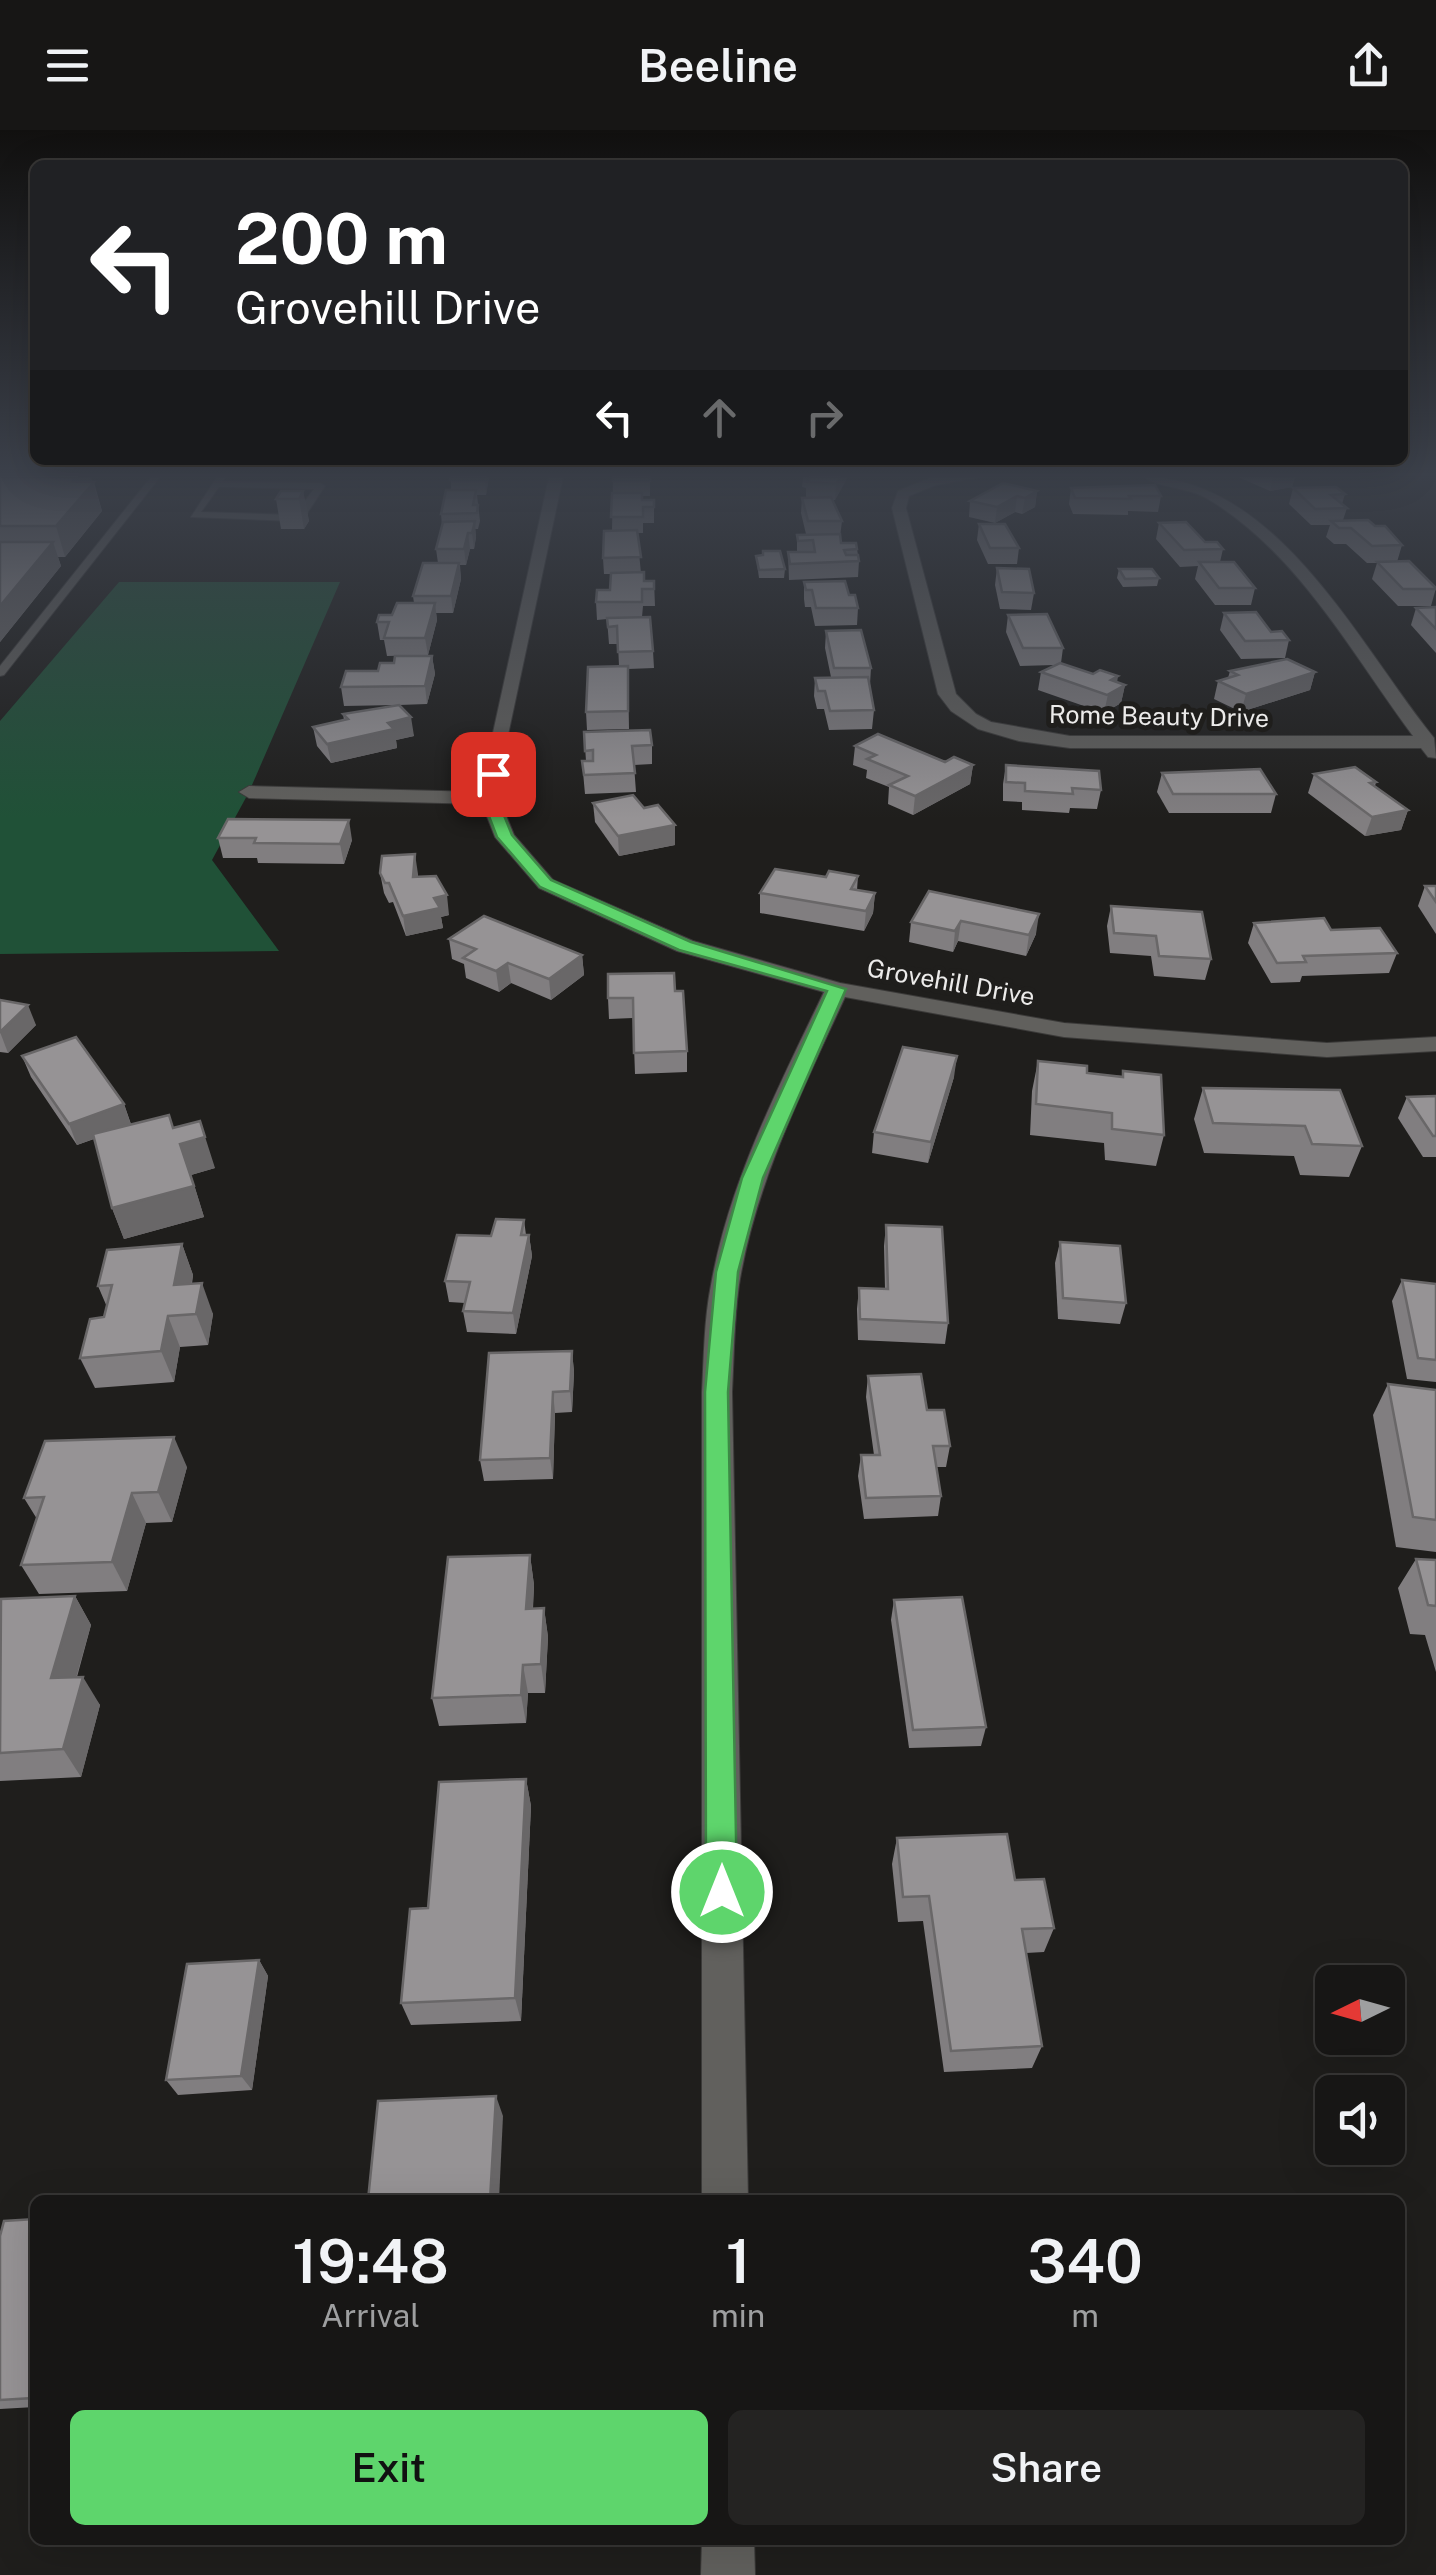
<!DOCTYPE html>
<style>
:root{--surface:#171615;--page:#242322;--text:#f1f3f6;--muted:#9e9fa0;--line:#363534;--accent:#5ed56c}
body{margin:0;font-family:"Public Sans",sans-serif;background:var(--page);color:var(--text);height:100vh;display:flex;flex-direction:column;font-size:38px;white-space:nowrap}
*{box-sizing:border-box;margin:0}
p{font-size:32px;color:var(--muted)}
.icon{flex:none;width:55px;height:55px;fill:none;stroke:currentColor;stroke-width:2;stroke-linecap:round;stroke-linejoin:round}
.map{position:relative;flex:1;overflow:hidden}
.panel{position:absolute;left:30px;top:2065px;width:1375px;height:350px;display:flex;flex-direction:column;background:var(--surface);border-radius:15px;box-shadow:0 10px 40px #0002,0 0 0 2px var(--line)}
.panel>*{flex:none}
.hud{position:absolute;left:30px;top:30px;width:1378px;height:305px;border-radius:15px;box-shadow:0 10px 40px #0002,0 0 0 2px var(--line);background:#202124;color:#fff;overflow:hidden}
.needle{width:65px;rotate:265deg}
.controls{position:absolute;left:1315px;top:1835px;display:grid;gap:20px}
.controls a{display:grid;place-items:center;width:90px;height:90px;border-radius:15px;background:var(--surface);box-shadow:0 10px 40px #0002,0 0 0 2px var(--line);font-size:50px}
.pin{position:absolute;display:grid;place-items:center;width:85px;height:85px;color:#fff;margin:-42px;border-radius:20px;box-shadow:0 5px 15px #0006}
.me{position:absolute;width:110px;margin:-55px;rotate:0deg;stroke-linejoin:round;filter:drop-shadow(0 0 8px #0008)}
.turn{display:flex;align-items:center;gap:35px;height:210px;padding:0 40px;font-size:45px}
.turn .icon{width:130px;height:130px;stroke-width:2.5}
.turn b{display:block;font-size:70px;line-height:85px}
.lanes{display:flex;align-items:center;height:95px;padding:0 40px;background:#0003;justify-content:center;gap:50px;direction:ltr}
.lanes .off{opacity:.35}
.eta{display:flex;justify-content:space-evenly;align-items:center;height:170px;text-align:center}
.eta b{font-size:60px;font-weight:600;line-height:70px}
.action{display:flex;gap:20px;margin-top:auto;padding:20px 40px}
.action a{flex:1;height:115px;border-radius:15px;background:var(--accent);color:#111;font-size:40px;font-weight:600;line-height:115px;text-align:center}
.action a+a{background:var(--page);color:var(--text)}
header{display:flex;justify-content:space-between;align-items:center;height:130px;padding:0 40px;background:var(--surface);font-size:45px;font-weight:600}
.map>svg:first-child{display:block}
</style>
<header><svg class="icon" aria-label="menu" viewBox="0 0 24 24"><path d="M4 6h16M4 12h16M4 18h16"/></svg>Beeline<svg class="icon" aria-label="share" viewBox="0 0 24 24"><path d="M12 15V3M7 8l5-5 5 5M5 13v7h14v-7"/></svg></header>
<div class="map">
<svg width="1436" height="2445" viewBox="0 0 1436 2445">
<rect width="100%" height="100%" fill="#1f1e1c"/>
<path fill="#205137" d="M119 452H340L249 662 212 730 279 821 0 824V591Z"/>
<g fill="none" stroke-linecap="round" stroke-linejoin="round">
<g stroke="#3b3a39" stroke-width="2">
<g id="lane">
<path d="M151 347H160L4 545 0 546V536Z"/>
<path d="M217 347H226L223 351 320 353 325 356 304 388 295 391 191 387ZM219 357 314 359 294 385 201 382Z"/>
</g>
</g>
<g stroke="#3b3a39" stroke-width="2">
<g id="street">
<path d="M549 347H563L505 619 499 668 514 705 553 750 693 811 840 853 1064 893 1327 913 1436 907V921L1327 927 1064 907 845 867C803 959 755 1054 739 1155 734 1190 734 1226 732 1262L748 2070H702V1262C704 1226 704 1190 711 1155 729 1052 779 956 824 862L677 821 539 758 495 707 482 674 249 668 239 662 249 656 480 662Z"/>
<path d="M982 347 936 355 909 366 906 378 956 564 976 584 991 592 1070 606H1413C1352 524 1298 423 1208 369 1188 357 1162 359 1143 347 1277 347 1360 517 1434 608L1436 628 1428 627 1421 618H1070L1019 611 978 599 951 581 938 564 892 378 898 361 932 347Z"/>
<path d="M702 2410H754L755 2445H701Z"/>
</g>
</g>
<use href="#lane" fill="#61605d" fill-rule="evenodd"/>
<use href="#street" fill="#61605d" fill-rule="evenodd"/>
</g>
<g fill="#817e80">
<path d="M0 347 94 352 102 381 65 427H58L61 436 0 512Z"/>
<path d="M451 347H489L486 365H477L480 391 478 399H475L476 407 474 419H470L466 435H460L461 449 453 483H436L437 490 428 525 387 526 384 510H380L377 492 414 473 413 466 438 433 436 419 442 395 441 384 451 360Z"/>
<path d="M613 347H650V366H642V370H654V393H643V403H637L641 443 644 451H654L655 476H643L642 487 653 521 654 538 628 539 629 599 587 600 586 582 619 536 618 514H609L607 489 597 490 596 472 610 460 611 444H604L603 428 612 401Z"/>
<path d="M803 347H847L835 370H832L842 391 840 407 841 413 857 419 859 431 858 447 789 450 788 422H797V405L806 404 801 383 802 368H806V358L802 357Z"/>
<path d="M1238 347H1295L1292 357 1270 361Z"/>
<path d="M1071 358 1161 366 1158 382 1128 381V385L1073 384 1069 374Z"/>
<path d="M1293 358 1345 364 1342 374 1347 378 1343 390 1375 396 1402 415 1397 432 1436 458 1431 476H1398L1372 449 1377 433H1367L1346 414H1334L1326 407 1330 395H1311L1289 374Z"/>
<path d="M303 361 309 391 304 399H281L276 369Z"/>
<path d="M1037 361 1035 377 1022 384 1015 382 995 393 969 387 970 371Z"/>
<path d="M1159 393 1223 419 1220 432 1255 458 1251 475H1215L1195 449 1198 436 1180 437 1156 409Z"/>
<path d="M979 394 1019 418 1017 434H988L977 410Z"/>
<path d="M756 426 785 439 784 448H759Z"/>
<path d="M997 438 1034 463 1031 480 1000 479 995 455Z"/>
<path d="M1119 439 1159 448 1157 456 1123 457 1117 448Z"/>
<path d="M804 452 849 465 858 478 857 495 815 496 811 477H805L804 469Z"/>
<path d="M1436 477V523L1411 495 1416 478Z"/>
<path d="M1224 483 1289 510 1285 528 1241 529 1220 500Z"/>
<path d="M1008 485 1063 518 1061 533 1125 555 1121 573 1104 583 1038 560 1041 542 1054 535 1020 536 1006 502Z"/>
<path d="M826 501 871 538 870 554 874 580 872 599 829 600 824 579H817L814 566 815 548 831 547 825 518Z"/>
<path d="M432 526 435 544 427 574 399 575 414 606 396 610 397 618 331 633 317 616 313 597 344 590 343 584 397 575 344 576 341 557 394 533Z"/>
<path d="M1230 541 1315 542 1310 560 1241 582 1214 569 1218 551 1228 548Z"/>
<path d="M584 602 652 615V634L634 635 636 662 585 664 582 631H586Z"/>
<path d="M855 616 973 635 970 654 913 685 888 674 889 657 866 648 867 640 853 635Z"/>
<path d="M1006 635 1101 660 1097 679 1070 678 1069 683 1022 680V672L1003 671V654Z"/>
<path d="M1162 643 1276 664 1271 683H1169L1157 662Z"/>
<path d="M1314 644 1376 652 1375 656 1408 680 1401 700 1365 706 1308 663Z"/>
<path d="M593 673 675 715 619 726 595 692Z"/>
<path d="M218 708 352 710 344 734 258 733 257 728H223Z"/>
<path d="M380 743 418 744V747L449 785 441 787 443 798 406 806 393 772 389 773 384 763Z"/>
<path d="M858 746 857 760 875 763 873 783 864 801 760 783V763L826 747Z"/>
<path d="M1425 756H1436V804L1418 776Z"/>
<path d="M929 761 1036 804 1026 826 958 811 953 822 909 812 911 792Z"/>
<path d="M1111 776 1211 829 1205 850 1154 846 1151 826 1110 823 1107 796Z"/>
<path d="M1254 793 1331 800 1397 823 1389 843 1302 846 1300 852 1271 853 1248 813Z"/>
<path d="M449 809 582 825 584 845 551 870 511 853 499 862 466 848 464 834 452 829Z"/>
<path d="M675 861 687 921V942L635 944 633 888 609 889 608 868Z"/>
<path d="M0 870 36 895 8 923 0 922Z"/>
<path d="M22 926 124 974 131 994 173 998 215 1038 191 1045 204 1087 124 1109 112 1078 94 1009 77 1015 31 947Z"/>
<path d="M1038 931 1087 943 1122 946 1123 941 1164 1005 1156 1036 1105 1030 1104 1013 1030 1005 1032 961Z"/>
<path d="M954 947 928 1033 872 1023 874 1002Z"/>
<path d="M1203 958 1362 1016 1349 1047 1300 1045 1294 1026 1204 1023 1194 989Z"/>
<path d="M1436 966V1027H1423L1398 988 1407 967Z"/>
<path d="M524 1090 526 1105H529L532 1126 516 1204 467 1202 463 1181 465 1173 449 1172 445 1151 491 1106Z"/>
<path d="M886 1095 948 1193 945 1214 858 1210 857 1179 859 1158 885 1159 884 1116Z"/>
<path d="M1060 1112 1126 1173 1120 1194 1058 1189 1055 1133Z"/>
<path d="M182 1114 193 1145 192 1154 213 1184 208 1215 180 1217 174 1252 95 1258 80 1228 104 1187 107 1177 98 1156Z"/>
<path d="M1402 1150 1436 1154V1252L1407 1249 1392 1171Z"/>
<path d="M572 1221 574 1242 572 1282 555 1283 553 1349 484 1351 480 1330Z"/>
<path d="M868 1246 927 1280 950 1316 946 1337H937L941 1366 938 1386 864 1389 858 1346 861 1325H874L866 1267Z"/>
<path d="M1388 1254 1436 1260V1422L1396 1417 1373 1285Z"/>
<path d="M187 1337 172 1392 146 1393 127 1461 39 1464 21 1435 37 1389 24 1368Z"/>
<path d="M530 1425 534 1455 533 1479 544 1478 548 1507 545 1563H528L526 1593 439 1596 432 1568Z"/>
<path d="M1416 1429 1436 1430V1542L1425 1505 1410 1504 1398 1458Z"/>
<path d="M75 1466 91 1495 77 1547 100 1575 81 1647 0 1651V1471Z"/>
<path d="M894 1470 986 1597 981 1616 909 1618 891 1490Z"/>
<path d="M526 1649 531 1676 521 1891 411 1895 401 1873Z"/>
<path d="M897 1708 1015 1750 1054 1798 1044 1822 1026 1823 1042 1916 1032 1938 944 1942 923 1791 898 1792 892 1734Z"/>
<path d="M259 1830 268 1846 252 1960 178 1965 166 1950Z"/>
<path d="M35 2089V2277L0 2279V2106Z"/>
</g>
<g fill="#696768">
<path d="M76 347H91L102 381 65 427 56 396 72 352Z"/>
<path d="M485 347H489L486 365 485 350Z"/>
<path d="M840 347H847V349L835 370 836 354Z"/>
<path d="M1273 347H1295L1292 357 1270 361Z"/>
<path d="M303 361 309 391 304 399 299 369Z"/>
<path d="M1037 361 1035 377 1022 384 1025 368Z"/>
<path d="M1017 366 1015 382 995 393 997 377Z"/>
<path d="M475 391 476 407 474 419 472 403Z"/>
<path d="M468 403 470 419 466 435 464 419Z"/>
<path d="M53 412 61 436 0 512V476Z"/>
<path d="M459 433 461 449 453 483 451 466Z"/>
<path d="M435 473 437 490 428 525 425 508Z"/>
<path d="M432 526 435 544 427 574 425 556Z"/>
<path d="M1315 542 1310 560 1241 582 1246 564Z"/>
<path d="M1118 546 1116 560 1125 555 1121 573 1104 583 1111 550Z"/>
<path d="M411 587 414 606 396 610 397 618 331 633 327 614 388 593Z"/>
<path d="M973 635 970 654 913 685 915 666Z"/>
<path d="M1408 680 1401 700 1365 706 1372 687Z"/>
<path d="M349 690 352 710 344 734 340 714Z"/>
<path d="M675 695V715L619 726 618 706Z"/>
<path d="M415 724 418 744 416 767 413 747Z"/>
<path d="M875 763 873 783 864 801 866 781Z"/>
<path d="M447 765 449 785 441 787 443 798 406 806 403 786 434 768Z"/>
<path d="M1039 784 1036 804 1026 826 1029 805Z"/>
<path d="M961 791 958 811 953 822 955 801Z"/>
<path d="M582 825 584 845 551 870 549 849Z"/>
<path d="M508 833 511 853 499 862 496 841Z"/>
<path d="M28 875 36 895 8 923 0 902Z"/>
<path d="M957 926 954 947 928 1033 931 1012Z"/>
<path d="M124 974 131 995 77 1015 69 994Z"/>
<path d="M200 991 215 1038 191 1045 204 1087 124 1109 112 1078 180 1014Z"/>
<path d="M529 1105 532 1126 516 1204 513 1183Z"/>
<path d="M182 1114 193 1145 185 1186 174 1155Z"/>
<path d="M202 1153 213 1184 208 1215 196 1184Z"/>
<path d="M168 1186 180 1217 174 1252 161 1221Z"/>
<path d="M572 1221 574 1242 572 1282 570 1261Z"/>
<path d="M553 1262 555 1283 553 1349 550 1328Z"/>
<path d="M174 1307 187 1337 172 1392 158 1362Z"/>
<path d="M132 1363 146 1393 127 1461 112 1432Z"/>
<path d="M530 1425 534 1455 531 1508 526 1479Z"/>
<path d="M75 1466 91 1495 68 1576 51 1548Z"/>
<path d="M544 1478 548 1507 545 1563 541 1534Z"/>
<path d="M523 1535 528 1563 526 1593 521 1565Z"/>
<path d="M83 1547 100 1575 81 1647 63 1619Z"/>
<path d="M526 1649 531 1676 521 1891 515 1868Z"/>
<path d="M259 1830 268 1846 252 1960 241 1946Z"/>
<path d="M496 1966 503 1986 499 2070H490Z"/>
</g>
<g fill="#969395" stroke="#696768" stroke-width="2.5">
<path d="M0 347H76L72 352H94L56 396H0Z"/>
<path d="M451 347H485V350H450Z"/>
<rect x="613" y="347" width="37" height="4"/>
<path d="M810 347H840L836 354 807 352Z"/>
<path d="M1003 353 1037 361 1025 368 1017 366 997 377 970 371Z"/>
<path d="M1155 355 1161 366H1129L1131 369 1075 368 1071 358Z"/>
<path d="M1336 357 1345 364 1331 365 1347 378 1315 379 1293 358Z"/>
<path d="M446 360H476L473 375H478L477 383 441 384Z"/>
<path d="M281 361H303L299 369H276Z"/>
<path d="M612 363H642V370H654V377H643V387H611Z"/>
<path d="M831 367 842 391H808L802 368Z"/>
<path d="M1368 390 1375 396H1385L1402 415 1372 416 1351 398H1339L1331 391Z"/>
<path d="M475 391 472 403H468L464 419H436L443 392Z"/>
<path d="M1186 392 1205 412H1217L1223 419 1184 420 1159 393Z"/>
<path d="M979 394H1005L1019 418H990Z"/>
<path d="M637 400 641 427 603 428 604 401Z"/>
<path d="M840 404 841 413H856L857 419 844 420 846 425H858L859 431 790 434 788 422H815L813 410 798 411 797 405Z"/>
<path d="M0 412H53L0 476Z"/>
<path d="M763 421H780L785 439 759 440 756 426 763 425Z"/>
<path d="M1409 431 1436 458V459H1403L1377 432Z"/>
<path d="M1199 432H1234L1255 458H1219Z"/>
<path d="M423 433H459L451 466H413Z"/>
<path d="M997 438 1029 439 1034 463 1002 462Z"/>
<path d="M1119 439H1152L1159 448 1125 449Z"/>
<path d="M644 442V451H654V459H642V472H596L597 460H610L611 443Z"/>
<path d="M845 451 849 465H855L858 478H816L812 460H806L804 452Z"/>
<path d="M397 473H435L425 508H384L389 492H377L379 485H392Z"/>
<path d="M1436 477V499L1416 478Z"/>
<path d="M1256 482 1271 502 1282 501 1289 510 1245 511 1224 483Z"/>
<path d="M1047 484 1063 518H1023L1008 485Z"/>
<path d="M650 487 653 521 618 522 617 496 608 497 607 488Z"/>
<path d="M861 500 871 538H834L826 501Z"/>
<path d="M395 526H432L425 556 341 557 346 541H378L380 533H394Z"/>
<path d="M1287 529 1315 542 1246 564 1218 551 1238 545 1230 541Z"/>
<path d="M1060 533 1093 544 1100 540 1118 546 1111 550 1125 555 1107 565 1041 542Z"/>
<path d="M628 536V581L586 582 588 537Z"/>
<path d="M868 547 874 580 830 581 825 561H818L815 548Z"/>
<path d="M399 575 411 587 388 593 394 599 327 614 313 597 348 589 343 584Z"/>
<path d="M650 600 652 615 632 616 635 643 584 645 582 631H593V620L585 621 584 602Z"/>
<path d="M878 604 945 632 954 627 973 635 915 666 889 655 908 646 867 629 876 625 855 616Z"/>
<path d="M1006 635 1099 641 1101 660 1072 658 1073 664 1025 661V653L1006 652Z"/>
<path d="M1355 637 1376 652 1370 653 1408 680 1372 687 1314 644Z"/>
<path d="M1260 639 1276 664H1173L1162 643Z"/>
<path d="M633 665 644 678 658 675 675 695 618 706 593 673Z"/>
<path d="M228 689 349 690 340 714 254 713 256 708H218Z"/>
<path d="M415 724 413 747 436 746 447 765 434 768 440 778 403 786 389 753H385L380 743 382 726Z"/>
<path d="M775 739 826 747 829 741 858 746 851 759 875 763 866 781 760 763Z"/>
<path d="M1425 756H1436V772Z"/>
<path d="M929 761 1039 784 1029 805 961 791 955 801 911 792Z"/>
<path d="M1111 776 1202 782 1211 829 1159 826 1156 806 1114 803Z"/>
<path d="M484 786 582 825 549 849 508 833 496 841 463 828 476 819 449 809Z"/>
<path d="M1324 788 1331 800 1380 798 1397 823 1303 826 1306 832 1277 833 1254 793Z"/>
<path d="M674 843 675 861H683L687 921 634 923 633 868H608V844Z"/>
<path d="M0 870 28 875 0 902Z"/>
<path d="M76 907 124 974 69 994 22 926Z"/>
<path d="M903 917 957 926 931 1012 874 1002Z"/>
<path d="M1038 931 1087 936V943L1123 947V941L1161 945 1164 1005 1112 999V983L1036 974Z"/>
<path d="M1203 958 1340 960 1362 1016 1312 1014 1305 996 1213 993Z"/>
<path d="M1436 966V1006H1433L1407 967Z"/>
<path d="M169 985 173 998 200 991 205 1007 180 1014 194 1056 112 1078 93 1004Z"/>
<path d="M496 1089 524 1090 521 1105H529L513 1183 463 1181 470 1152 445 1151 457 1105 491 1106Z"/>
<path d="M886 1095 942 1097 948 1193 860 1189 859 1158 888 1159Z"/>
<path d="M1060 1112 1120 1116 1126 1173 1063 1168Z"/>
<path d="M182 1114 174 1155 202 1153 196 1184 168 1186 161 1221 80 1228 90 1189 104 1187 112 1155 98 1156 107 1120Z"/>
<path d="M1402 1150 1436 1154V1230L1418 1228Z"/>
<path d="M572 1221 570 1261 553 1262 550 1328 480 1330 489 1223Z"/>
<path d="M921 1244 927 1280H944L950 1316H933L941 1366 866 1368 861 1325H880L868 1246Z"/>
<path d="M1388 1254 1436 1260V1390L1413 1387Z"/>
<path d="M174 1307 158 1362 132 1363 112 1432 21 1435 44 1367 24 1368 45 1311Z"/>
<path d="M530 1425 526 1479 544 1478 541 1534 523 1535 521 1565 432 1568 448 1427Z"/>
<path d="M1416 1429 1436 1430V1476L1428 1475Z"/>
<path d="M75 1466 51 1548 83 1547 63 1619 0 1623 1 1469Z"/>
<path d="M962 1467 986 1597 913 1600 894 1470Z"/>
<path d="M526 1649 515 1868 401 1873 410 1779 428 1778 439 1652Z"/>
<path d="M1007 1704 1015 1750 1044 1749 1054 1798 1022 1799 1042 1916 951 1921 929 1766 903 1767 897 1708Z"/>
<path d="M259 1830 241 1946 166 1950 187 1834Z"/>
<path d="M496 1966 490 2070H368L378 1971Z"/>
<path d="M35 2089V2258L33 2268 0 2270V2106L4 2091Z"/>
</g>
<linearGradient id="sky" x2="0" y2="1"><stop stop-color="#11100f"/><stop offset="0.5" stop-color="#3c414b"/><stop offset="1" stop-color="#3c414b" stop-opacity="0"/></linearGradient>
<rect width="1436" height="689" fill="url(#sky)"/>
<path fill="#5ed56c" stroke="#3d8a46" stroke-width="2.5" d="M488 641 500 644 497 668 512 705 551 750 691 812 846 859 763 1048 738 1142 728 1262 737 1762 732 1773 722 1777 711 1773 706 1762 705 1262 716 1142 742 1048 827 861 679 820 540 757 497 707 482 668Z"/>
<g text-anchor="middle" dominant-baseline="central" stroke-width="10" stroke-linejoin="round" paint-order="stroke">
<g font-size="25" fill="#ecebea" stroke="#1f1e1c">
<text transform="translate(1159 586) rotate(1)">Rome Beauty Drive</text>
<text transform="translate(951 852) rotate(10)">Grovehill Drive</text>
</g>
</g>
</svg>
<div class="controls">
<a><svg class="needle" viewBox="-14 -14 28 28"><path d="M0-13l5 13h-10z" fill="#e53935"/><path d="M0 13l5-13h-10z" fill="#9e9fa0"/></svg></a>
<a><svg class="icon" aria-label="sound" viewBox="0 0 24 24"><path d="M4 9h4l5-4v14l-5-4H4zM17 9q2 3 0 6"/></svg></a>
</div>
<div class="pin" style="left:493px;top:644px;background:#d93025"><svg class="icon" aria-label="arrive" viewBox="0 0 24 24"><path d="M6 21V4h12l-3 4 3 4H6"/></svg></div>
<svg class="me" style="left:722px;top:1762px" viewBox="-20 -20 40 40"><circle r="17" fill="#5ed56c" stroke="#fff" stroke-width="3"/><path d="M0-11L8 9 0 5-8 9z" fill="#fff"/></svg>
<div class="hud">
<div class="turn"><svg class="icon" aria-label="left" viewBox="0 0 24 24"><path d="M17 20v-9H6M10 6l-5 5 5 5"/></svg><div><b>200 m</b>Grovehill Drive</div></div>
<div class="lanes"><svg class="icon" aria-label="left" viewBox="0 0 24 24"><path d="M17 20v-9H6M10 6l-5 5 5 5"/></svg><svg class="icon off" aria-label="ahead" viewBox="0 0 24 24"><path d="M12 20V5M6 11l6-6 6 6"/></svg><svg class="icon off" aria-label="right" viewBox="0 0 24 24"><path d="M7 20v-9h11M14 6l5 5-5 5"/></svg></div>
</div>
<section class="panel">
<div class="eta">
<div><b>19:48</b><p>Arrival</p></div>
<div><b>1</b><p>min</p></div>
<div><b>340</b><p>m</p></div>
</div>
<div class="action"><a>Exit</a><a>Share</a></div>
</section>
</div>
